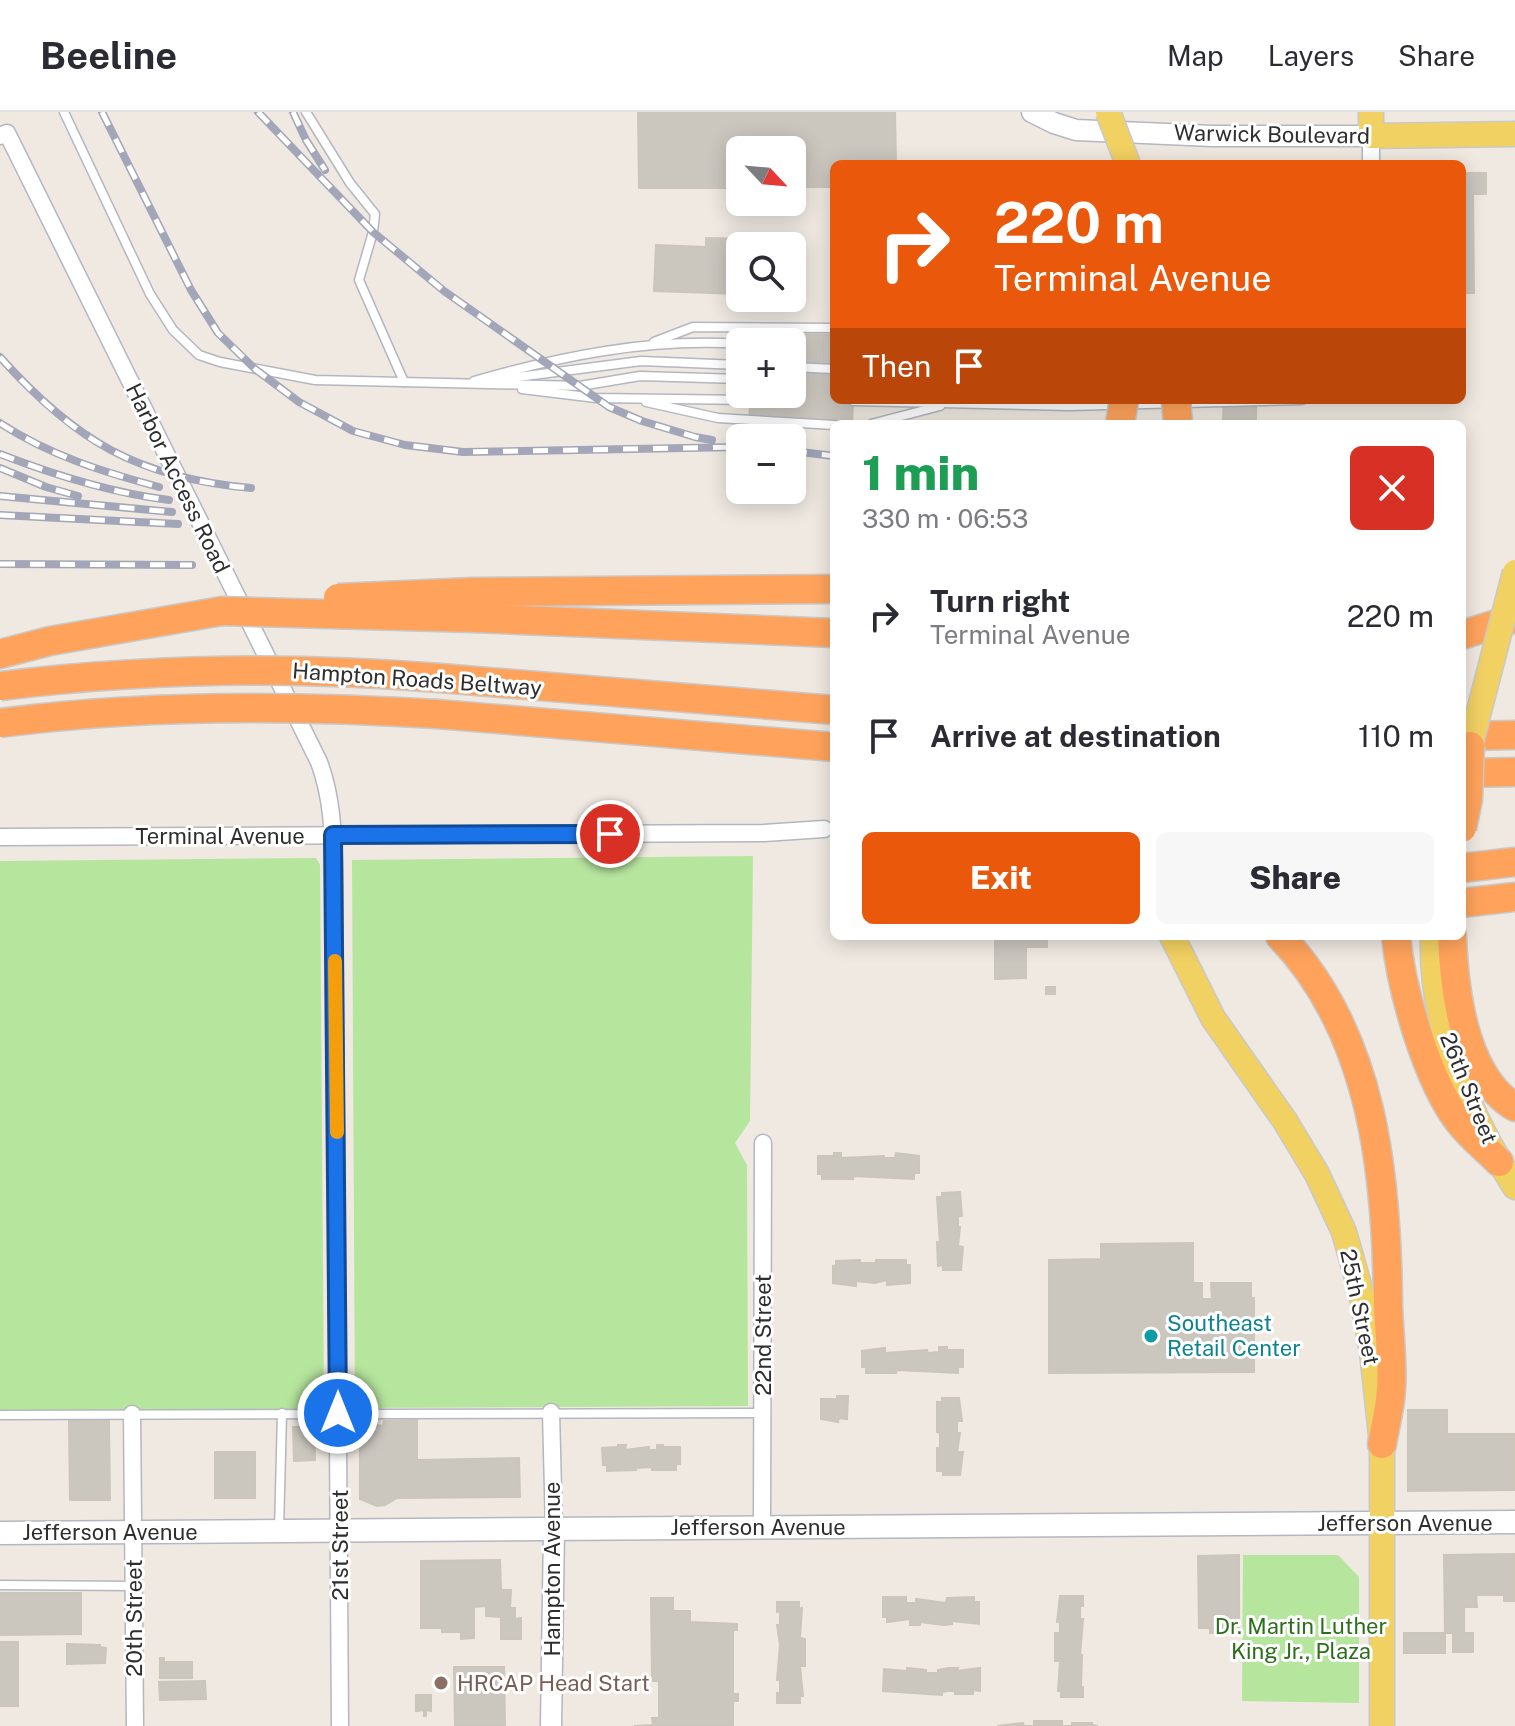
<!DOCTYPE html>
<meta charset="utf-8">
<style>
:root{--surface:#fff;--page:#f7f7f7;--text:#2b2b33;--muted:#7c7c81;--line:#e1e1e2;--accent:#ea580c}
body{margin:0;font-family:"Public Sans",sans-serif;background:var(--page);color:var(--text);height:100vh;display:flex;flex-direction:column;font-size:30px;white-space:nowrap}
*{box-sizing:border-box;margin:0}
p{font-size:26px;color:var(--muted)}
.icon{flex:none;width:44px;height:44px;fill:none;stroke:currentColor;stroke-width:2;stroke-linecap:round;stroke-linejoin:round}
.map{position:relative;flex:1;overflow:hidden}
.details{position:absolute;left:830px;top:308px;width:636px;height:520px;display:flex;flex-direction:column;background:var(--surface);border-radius:12px;box-shadow:0 4px 20px #0003}
.details>*{flex:none}
.guide{position:absolute;left:830px;top:48px;width:636px;height:244px;border-radius:12px;box-shadow:0 4px 20px #0003;background:#ea580c;color:#fff;overflow:hidden}
.needle{width:52px;rotate:116deg}
.buttons{position:absolute;left:726px;top:24px;display:grid;gap:16px}
.buttons a{display:grid;place-items:center;width:80px;height:80px;border-radius:12px;background:var(--surface);box-shadow:0 4px 20px #0003;font-size:40px}
.pin{position:absolute;display:grid;place-items:center;width:68px;height:68px;color:#fff;margin:-34px;border:4px solid #fff;border-radius:50%;box-shadow:0 2px 8px #0007}
.me{position:absolute;width:88px;margin:-44px;rotate:0deg;stroke-linejoin:round;filter:drop-shadow(0 0 6px #0008)}
.turn{display:flex;align-items:center;gap:28px;height:168px;padding:0 32px;font-size:36px}
.turn .icon{width:104px;height:104px;stroke-width:2.5}
.turn b{display:block;font-size:56px;line-height:68px}
.then{display:flex;align-items:center;height:76px;padding:0 32px;background:#0003;gap:16px;font-size:30px}
.round{display:grid;place-items:center;flex:none;width:84px;height:84px;border-radius:12px;background:var(--page)}
.headline{display:flex;align-items:center;justify-content:space-between;height:136px;padding:0 32px}
h1{font-size:48px;font-weight:800;line-height:60px;color:#1e9e55}
.action{display:flex;gap:16px;margin-top:auto;padding:16px 32px}
.action a{flex:1;height:92px;border-radius:12px;background:var(--accent);color:#fff;font-size:32px;font-weight:800;line-height:92px;text-align:center}
.action a+a{background:var(--page);color:var(--text)}
ul{padding:0;list-style:none}
li{display:flex;align-items:center;gap:24px;height:120px;padding:0 32px}
li div{flex:1}
li b{display:block;font-size:30px}
li em{font-style:normal}
header{display:flex;align-items:center;gap:48px;box-sizing:border-box;height:112px;padding:0 40px;background:var(--surface);border-bottom:2px solid var(--line)}
header strong{font-size:38px}
nav{display:flex;gap:44px;margin-inline-start:auto;font-size:28px}
.map>svg:first-child{display:block}
</style>
<header>
<strong>Beeline</strong>
<nav><a>Map</a><a>Layers</a><a>Share</a></nav>
</header>
<div class="map">
<svg width="1515" height="1614" viewBox="0 0 1515 1614">
<rect width="100%" height="100%" fill="#efe9e1"/>
<g fill="#b6e59e">
<path d="M753 744 750 1009 735 1031 747 1053 748 1294 355 1296 352 748Z"/>
<path d="M316 746 320 753 324 1297 0 1300V749Z"/>
<path d="M1243 1443H1338L1359 1465V1591L1242 1589Z"/>
</g>
<g fill="#cbc7bf" stroke="#cbc5ba" stroke-width="2">
<path d="M638 0H895L896 52H834V75H792V38H740V76H639Z"/>
<path d="M1462 61H1486V82H1473L1474 181H1462Z"/>
<path d="M706 126 749 127V134H740V182L654 179 656 133 706 135Z"/>
<path d="M755 221 834 223V288H853L852 312 749 308 751 282H792V230H754Z"/>
<path d="M1224 288H1256V308L1223 307Z"/>
<path d="M995 824H1047V835H1026V866L995 867Z"/>
<rect x="1046" y="875" width="9" height="7"/>
<path d="M834 1041H841V1046L884 1044V1046H895L896 1041 919 1044V1061H914V1067L853 1064V1067H822V1062H818V1044H834Z"/>
<path d="M960 1080 962 1104H958V1115H960L958 1134 963 1135 961 1158H943V1153L938 1154 937 1130H940L937 1085H942V1081Z"/>
<path d="M1193 1131V1171H1202V1187H1212L1211 1171H1251V1186H1254V1260L1049 1261V1148L1101 1147V1132Z"/>
<path d="M860 1148V1151H876V1148H906V1153H910V1171L887 1173V1168L875 1171 856 1169V1174L833 1171V1154H836V1149Z"/>
<path d="M939 1235H947V1238H963V1255H958V1261L897 1258 896 1261H866V1255H862V1239L885 1236V1241L927 1238 928 1241 939 1240Z"/>
<path d="M837 1284H848L847 1307 839 1306 838 1310 821 1307V1287H837Z"/>
<path d="M942 1286H959L962 1309H957V1321H960L957 1340H963L960 1363H943V1359H937V1336H940V1321L937 1320V1290H942Z"/>
<path d="M1408 1298H1447V1322H1515V1378L1408 1379Z"/>
<path d="M417 1308V1348L519 1346 520 1385 397 1386 385 1393 377 1394 360 1387V1311L383 1314 384 1309Z"/>
<path d="M69 1309H109L110 1388H70Z"/>
<path d="M293 1315H314L315 1348 294 1349Z"/>
<path d="M618 1333H626L625 1338 649 1335V1338H657V1333H663V1335H680V1352H676V1358H652V1355L635 1356 636 1358 607 1359V1353H603L602 1336 618 1335Z"/>
<rect x="215" y="1340" width="40" height="46"/>
<path d="M1515 1442V1489H1504V1483H1476L1477 1495H1464V1521H1473V1540H1453V1521H1445L1444 1443Z"/>
<path d="M1239 1443V1516H1218V1521H1210V1516H1199L1198 1444Z"/>
<path d="M500 1448 501 1478H511L510 1496H515V1507L521 1506V1527H501V1505L486 1504V1494L474 1495V1526L461 1527V1520H442V1516H421V1449Z"/>
<path d="M0 1481H81V1522L0 1523Z"/>
<path d="M1060 1484H1083V1494H1080V1507H1083L1080 1543H1082L1081 1575H1083V1585H1061V1579H1058L1060 1549H1055V1521H1060V1510H1057Z"/>
<path d="M883 1485H906V1491H916V1487L946 1491 947 1486 974 1485V1490H979V1512L952 1509V1512L944 1513 920 1510V1513H910V1507L887 1510V1505H883Z"/>
<path d="M651 1486H673V1499H690V1510L737 1512V1518H733V1582H738V1589H733V1614H634L653 1613 652 1606H659V1569H652Z"/>
<path d="M777 1490H799V1497L802 1496 800 1526 805 1527V1554H800L803 1584H800V1591H777V1581H780V1568H777L780 1533 777 1513H780V1500H777Z"/>
<rect x="1404" y="1521" width="41" height="20"/>
<rect x="0" y="1530" width="18" height="64"/>
<path d="M67 1532 100 1533V1535L106 1536 105 1551 67 1552Z"/>
<path d="M160 1546H164V1550H192V1566H160Z"/>
<path d="M454 1555H504L505 1614H455Z"/>
<path d="M907 1556 926 1558V1561H938V1558L948 1556H958L957 1559 980 1556V1579L973 1578V1582H955V1579H948L942 1580V1583L883 1579 884 1557 907 1559Z"/>
<path d="M205 1569 206 1587 160 1588 159 1570Z"/>
<path d="M416 1583H431V1599L426 1598V1604H424V1598L416 1599Z"/>
<path d="M1034 1609H1062V1614H1072V1611H1092V1613L1098 1614H997L1023 1611 1024 1614H1034Z"/>
</g>
<g fill="none" stroke-linecap="round" stroke-linejoin="round">
<g stroke="#b4b7c1" stroke-width="11">
<g id="service">
<path d="M64 0 150 182 173 218 199 243 220 250 315 268 580 274 640 264 740 267"/>
<path d="M306 0 350 71 375 102 373 120 359 168 404 270"/>
<path d="M654 230 693 215 834 216"/>
<path d="M792 255 834 257"/>
<path d="M494 268 641 249 740 253"/>
<path d="M474 269C561 244 649 226 740 232"/>
<path d="M522 277 596 286 751 288"/>
<path d="M853 289 1069 294 1302 288"/>
<path d="M646 290 718 306 834 313"/>
<path d="M871 312 940 294"/>
<path d="M0 1303 763 1301"/>
<path d="M279 1419 282 1301"/>
<path d="M0 1473 134 1474"/>
</g>
</g>
<g stroke="#b4b7c1" stroke-width="19">
<g id="minor">
<path d="M0 24 7 21 319 650C332 685 333 719 334 756L340 1614"/>
<path d="M1371 24V52"/>
<path d="M0 725 764 721 824 717"/>
<path d="M551 1300 554 1417"/>
<path d="M132 1302 135 1614"/>
<path d="M762 1415 763 1031"/>
</g>
</g>
<g stroke="#b4b7c1" stroke-width="23">
<g id="tertiary">
<path d="M1032 0 1054 11 1076 18 1212 24H1371"/>
<path d="M551 1614 554 1417"/>
</g>
</g>
<g stroke="#b4b7c1" stroke-width="25">
<path id="secondary" d="M0 1421 1515 1410"/>
</g>
<g stroke="#c9c9c9" stroke-width="27">
<g id="primary">
<path d="M1371 0V24L1515 22"/>
<path d="M1172 824 1213 906 1285 1009 1317 1062 1344 1120 1361 1180 1372 1240 1382 1332V1614"/>
<path d="M1433 824C1430 912 1468 1002 1515 1075"/>
</g>
</g>
<g stroke="#c9c9c9" stroke-width="31">
<g id="motorway">
<path d="M472 480 834 477"/>
<path d="M474 506 834 521"/>
<path d="M1462 523 1515 506"/>
<path d="M0 542 50 529 222 499"/>
<path d="M440 566 834 598"/>
<path d="M437 602 834 635"/>
<path d="M1462 624 1515 623"/>
<path d="M1462 661 1515 660"/>
<path d="M1462 756 1515 750"/>
<path d="M1462 791 1515 785"/>
<path d="M1280 824C1374 922 1387 1065 1388 1193 1389 1221 1393 1251 1391 1278 1390 1296 1385 1314 1382 1332"/>
<path d="M1396 824C1401 877 1427 969 1460 1011 1471 1025 1486 1037 1499 1050"/>
<path d="M1452 824C1454 878 1464 965 1515 995"/>
</g>
</g>
<use href="#service" stroke="#fff" stroke-width="8"/>
<use href="#minor" stroke="#fff" stroke-width="16"/>
<use href="#tertiary" stroke="#fff" stroke-width="20"/>
<use href="#secondary" stroke="#fff" stroke-width="22"/>
<use href="#primary" stroke="#f2d163" stroke-width="24"/>
<use href="#motorway" stroke="#ffa35c" stroke-width="28"/>
<g stroke="#a3a6b8" stroke-width="8">
<g id="rail">
<path d="M102 0 191 178 218 221 255 257 299 290 353 319 405 333 463 340 740 335"/>
<path d="M258 0 373 120 444 179 609 295 642 309 695 325 712 328"/>
<path d="M293 0 306 28 325 58"/>
<path d="M0 245C75 329 138 366 251 376"/>
<path d="M0 311C49 343 103 360 159 375"/>
<path d="M792 339 834 344"/>
<path d="M0 342C54 363 112 381 169 388"/>
<path d="M0 356 46 375 78 384"/>
<path d="M0 384 172 400"/>
<path d="M0 403 178 412"/>
<path d="M0 452 192 453"/>
</g>
</g>
<use href="#rail" stroke="#fff" stroke-width="5" stroke-dasharray="15" stroke-linecap="butt"/>
<g stroke="#c9c9c9" stroke-width="27" stroke-linecap="butt">
<g id="primary-bridge">
<path d="M1108 0 1128 52"/>
<path d="M1470 634 1515 460"/>
</g>
</g>
<g stroke="#c9c9c9" stroke-width="31" stroke-linecap="butt">
<g id="motorway-bridge">
<path d="M1176 288 1178 312"/>
<path d="M1120 312 1124 288"/>
<path d="M338 486 472 480"/>
<path d="M222 499 474 506"/>
<path d="M0 574C146 556 293 554 440 566"/>
<path d="M0 611C145 592 292 593 437 602"/>
<path d="M1462 716 1468 687 1470 634"/>
</g>
</g>
<use href="#primary-bridge" stroke="#f2d163" stroke-width="24"/>
<use href="#motorway-bridge" stroke="#ffa35c" stroke-width="28"/>
</g>
<g fill="none" stroke-linecap="round" stroke-linejoin="round">
<g stroke="#114b97" stroke-width="20">
<path id="route" d="M338 1301 333 723 610 722"/>
</g>
<use href="#route" stroke="#1a73e8" stroke-width="14"/>
<path stroke="#f59e0b" stroke-width="14" d="M335 849 337 1020"/>
</g>
<circle fill="#0f9aa8" stroke="#fff" stroke-width="3" cx="1151" cy="1224" r="8"/>
<circle fill="#8d6e63" stroke="#fff" stroke-width="3" cx="441" cy="1571" r="8"/>
<g text-anchor="middle" dominant-baseline="central" stroke-width="6" stroke-linejoin="round" paint-order="stroke">
<g font-size="22" fill="#2e2e2e" stroke="#fff">
<text transform="translate(1272 22) rotate(1)">Warwick Boulevard</text>
<text transform="translate(178 366) rotate(64)">Harbor Access Road</text>
<text transform="translate(417 567) rotate(4)">Hampton Roads Beltway</text>
<text x="220" y="724">Terminal Avenue</text>
<text transform="translate(1469 976) rotate(68)">26th Street</text>
<text transform="translate(1360 1195) rotate(78)">25th Street</text>
<text transform="translate(763 1223) rotate(-90)">22nd Street</text>
<text x="1405" y="1411">Jefferson Avenue</text>
<text x="758" y="1415">Jefferson Avenue</text>
<text x="110" y="1420">Jefferson Avenue</text>
<text transform="translate(340 1433) rotate(-90)">21st Street</text>
<text transform="translate(552 1457) rotate(-90)">Hampton Avenue</text>
<text transform="translate(134 1506) rotate(-90)">20th Street</text>
</g>
<g font-size="22" fill="#0d838f" stroke="#fff" text-anchor="start">
<text x="1167" y="1211">Southeast<tspan x="1167" dy="25">Retail Center</tspan></text>
</g>
<g font-size="22" fill="#2c6e1b" stroke="#fff">
<text x="1301" y="1514">Dr. Martin Luther<tspan x="1301" dy="25">King Jr., Plaza</tspan></text>
</g>
<g font-size="22" fill="#785e54" stroke="#fff" text-anchor="start">
<text x="457" y="1571">HRCAP Head Start</text>
</g>
</g>
</svg>
<div class="buttons">
<a><svg class="needle" viewBox="-14 -14 28 28"><path d="M0-13l5 13h-10z" fill="#e53935"/><path d="M0 13l5-13h-10z" fill="#7c7c81"/></svg></a>
<a><svg class="icon" aria-label="search" viewBox="0 0 24 24"><circle cx="10" cy="10" r="6"/><path d="M15 15l6 6"/></svg></a>
<a>+</a>
<a>−</a>
</div>
<div class="pin" style="left:610px;top:722px;background:#d93025"><svg class="icon" aria-label="arrive" viewBox="0 0 24 24"><path d="M6 21V4h12l-3 4 3 4H6"/></svg></div>
<svg class="me" style="left:338px;top:1301px" viewBox="-20 -20 40 40"><circle r="17" fill="#1a73e8" stroke="#fff" stroke-width="3"/><path d="M0-11L8 9 0 5-8 9z" fill="#fff"/></svg>
<div class="guide">
<div class="turn"><svg class="icon" aria-label="right" viewBox="0 0 24 24"><path d="M7 20v-9h11M14 6l5 5-5 5"/></svg><div><b>220 m</b>Terminal Avenue</div></div>
<div class="then">Then<svg class="icon" aria-label="arrive" viewBox="0 0 24 24"><path d="M6 21V4h12l-3 4 3 4H6"/></svg></div>
</div>
<section class="details">
<div class="headline"><div><h1>1 min</h1><p>330 m · 06:53</p></div><a class="round" style="background:#d93025;color:#fff"><svg class="icon" aria-label="close" viewBox="0 0 24 24"><path d="M6 6l12 12M18 6L6 18"/></svg></a></div>
<ul>
<li><svg class="icon" aria-label="right" viewBox="0 0 24 24"><path d="M7 20v-9h11M14 6l5 5-5 5"/></svg><div><b>Turn right</b><p>Terminal Avenue</p></div><em>220 m</em></li>
<li><svg class="icon" aria-label="arrive" viewBox="0 0 24 24"><path d="M6 21V4h12l-3 4 3 4H6"/></svg><div><b>Arrive at destination</b></div><em>110 m</em></li>
</ul>
<div class="action"><a>Exit</a><a>Share</a></div>
</section>
</div>
